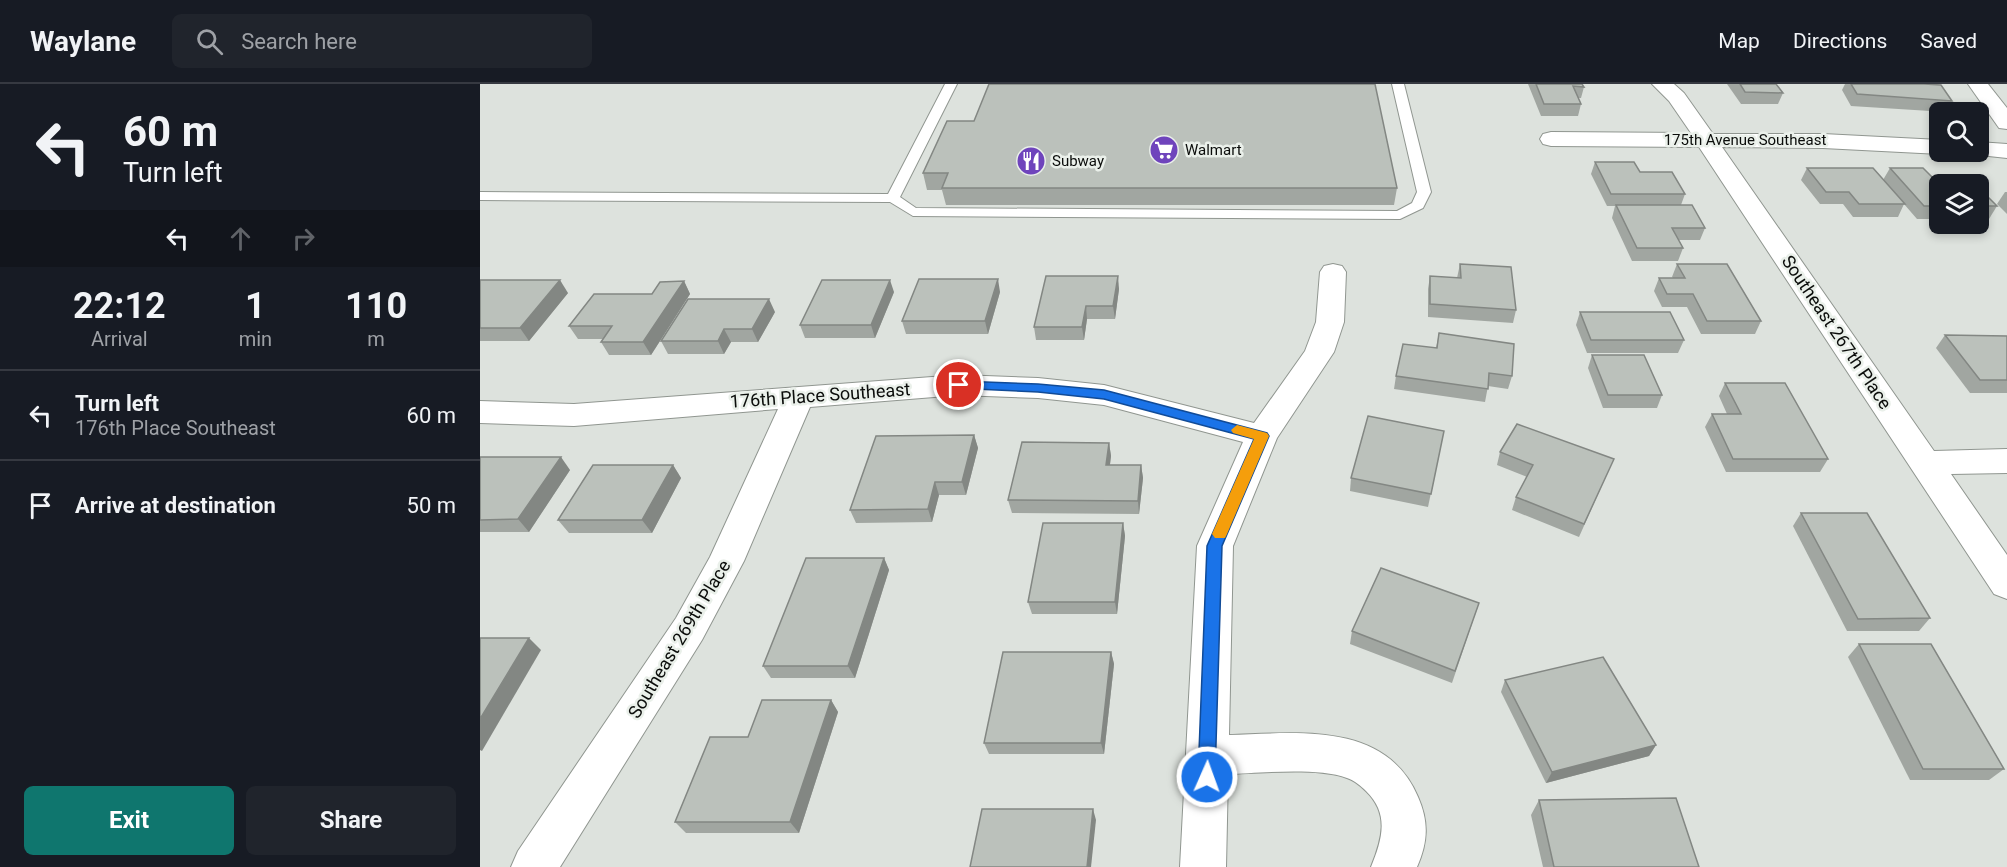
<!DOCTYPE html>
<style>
:root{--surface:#171b24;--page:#20242c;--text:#f1f3f6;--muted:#9ea1a6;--line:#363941;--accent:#0f766e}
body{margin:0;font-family:Roboto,sans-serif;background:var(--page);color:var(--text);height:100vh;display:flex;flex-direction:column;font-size:22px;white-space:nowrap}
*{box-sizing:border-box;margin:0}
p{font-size:20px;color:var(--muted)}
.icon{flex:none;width:33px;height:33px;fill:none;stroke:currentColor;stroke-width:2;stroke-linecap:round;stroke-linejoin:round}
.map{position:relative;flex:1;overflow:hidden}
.details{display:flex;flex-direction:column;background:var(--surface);width:480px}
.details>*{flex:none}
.banner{background:#171b24;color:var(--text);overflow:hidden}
.fabs{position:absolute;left:1449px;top:18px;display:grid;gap:12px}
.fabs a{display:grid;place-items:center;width:60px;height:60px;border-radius:9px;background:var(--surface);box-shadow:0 3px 9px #0003;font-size:30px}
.pin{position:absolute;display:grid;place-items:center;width:51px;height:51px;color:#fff;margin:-26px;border:3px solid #fff;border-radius:50%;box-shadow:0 2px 6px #0007}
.me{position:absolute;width:66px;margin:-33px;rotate:2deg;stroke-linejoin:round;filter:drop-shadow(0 0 4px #0008)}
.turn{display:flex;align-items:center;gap:21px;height:126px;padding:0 24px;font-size:27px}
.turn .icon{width:78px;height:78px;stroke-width:2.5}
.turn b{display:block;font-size:42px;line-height:51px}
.lanes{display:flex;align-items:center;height:57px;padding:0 24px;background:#0003;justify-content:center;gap:30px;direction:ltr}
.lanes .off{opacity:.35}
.eta{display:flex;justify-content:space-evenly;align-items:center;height:102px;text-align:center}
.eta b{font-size:36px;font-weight:700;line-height:42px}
.cta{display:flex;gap:12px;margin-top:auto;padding:12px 24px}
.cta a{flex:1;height:69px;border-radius:9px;background:var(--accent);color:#fff;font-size:24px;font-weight:700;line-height:69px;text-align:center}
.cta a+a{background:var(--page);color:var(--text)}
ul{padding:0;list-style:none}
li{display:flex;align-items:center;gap:18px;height:90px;padding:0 24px;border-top:2px solid var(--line)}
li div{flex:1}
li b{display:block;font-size:22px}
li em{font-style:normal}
header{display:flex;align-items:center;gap:36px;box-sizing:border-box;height:84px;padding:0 30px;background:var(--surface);border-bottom:2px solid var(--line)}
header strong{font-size:28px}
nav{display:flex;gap:33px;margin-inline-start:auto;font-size:21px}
.search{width:420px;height:54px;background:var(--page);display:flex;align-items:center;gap:15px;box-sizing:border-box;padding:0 21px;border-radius:9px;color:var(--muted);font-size:22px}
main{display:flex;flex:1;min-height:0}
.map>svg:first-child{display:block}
</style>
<header>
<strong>Waylane</strong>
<div class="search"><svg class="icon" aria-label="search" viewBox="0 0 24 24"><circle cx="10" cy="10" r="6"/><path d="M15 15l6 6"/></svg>Search here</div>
<nav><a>Map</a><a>Directions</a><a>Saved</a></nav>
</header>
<main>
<section class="details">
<div class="banner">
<div class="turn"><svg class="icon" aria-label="left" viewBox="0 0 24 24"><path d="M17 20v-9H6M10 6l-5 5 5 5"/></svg><div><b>60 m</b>Turn left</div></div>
<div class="lanes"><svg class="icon" aria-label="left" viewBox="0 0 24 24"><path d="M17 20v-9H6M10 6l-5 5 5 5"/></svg><svg class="icon off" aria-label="ahead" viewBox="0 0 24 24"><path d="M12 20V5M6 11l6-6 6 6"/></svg><svg class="icon off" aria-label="right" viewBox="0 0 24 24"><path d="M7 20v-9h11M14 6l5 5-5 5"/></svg></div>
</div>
<div class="eta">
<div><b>22:12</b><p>Arrival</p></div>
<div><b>1</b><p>min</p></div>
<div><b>110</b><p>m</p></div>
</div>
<ul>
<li><svg class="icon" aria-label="left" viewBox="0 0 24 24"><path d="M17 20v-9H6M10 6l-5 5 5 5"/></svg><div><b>Turn left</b><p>176th Place Southeast</p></div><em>60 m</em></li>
<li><svg class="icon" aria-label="arrive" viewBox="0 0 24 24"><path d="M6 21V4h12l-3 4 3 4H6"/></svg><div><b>Arrive at destination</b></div><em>50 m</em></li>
</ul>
<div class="cta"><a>Exit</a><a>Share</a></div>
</section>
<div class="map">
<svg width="1527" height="783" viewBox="0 0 1527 783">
<rect width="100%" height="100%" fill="#dde2dd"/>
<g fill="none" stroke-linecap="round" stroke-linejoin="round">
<g stroke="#909690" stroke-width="2">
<path id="service" d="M465 0H477L420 113 436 124 917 127 932 119 937 108 912 0H924L951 108 943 124 920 135 433 132 410 118 0 116V108L408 110Z"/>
</g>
<g stroke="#909690" stroke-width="2">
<g id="minor">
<path d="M1172 0H1194L1204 9 1233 50H1343L1460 56V68H1468L1460 70 1343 64 1242 63 1454 367 1527 365V389L1471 390 1527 471V515L1514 510 1219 63 1071 62 1063 60 1060 55 1063 50 1071 48 1211 49 1189 17Z"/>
<path d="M1488 0H1508L1527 24V45L1519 44Z"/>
<path d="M1498 58 1527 60V74L1490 70 1488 68H1498Z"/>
<path d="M853 180 862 182 866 188 864 238 854 268 797 354 753 462 749 651C817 649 906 637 938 713 949 738 948 758 937 783H891C902 756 910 730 886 707 881 702 874 696 867 694 838 683 780 689 748 690L746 783H700L717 462 763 358 624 321 558 314 479 311 330 323 264 477 222 556 80 783H31L38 767 196 534 230 473 298 325 94 342 0 339V317L94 320 479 291 558 294 624 301 774 339 825 267 836 238 840 188 844 182Z"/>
</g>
</g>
<use href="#service" fill="#fff" fill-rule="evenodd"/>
<use href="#minor" fill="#fff" fill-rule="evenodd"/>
</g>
<g fill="#a1a6a1">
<path d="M1048 0H1102L1104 3 1101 14H1098L1101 20 1098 32H1061Z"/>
<path d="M1247 0H1296L1303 9 1298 20H1261Z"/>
<path d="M1365 0H1444L1472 17 1466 28 1371 22 1362 6Z"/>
<path d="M467 37 917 104 914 121H466L462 106H447L443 89Z"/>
<path d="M1115 78 1160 88 1205 110 1201 121 1225 144 1220 156H1199L1203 164 1198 177H1152L1132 134 1135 122H1127L1111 90Z"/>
<path d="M1327 84 1403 96 1410 84 1460 100V135H1437L1424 120 1418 133H1373L1363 120H1340L1321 96Z"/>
<path d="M1498 103 1517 122 1509 135H1498Z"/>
<path d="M1525 108H1527V130L1517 120Z"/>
<path d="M980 180 1036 226 1033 239 948 233V205L950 192 977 194Z"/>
<path d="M1197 180 1281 237 1275 250H1221L1207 223H1182L1174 207 1179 194H1193L1192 193Z"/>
<path d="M0 196 88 209 49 257H0Z"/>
<path d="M204 197 210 210 171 271H129L121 258 123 255H98L89 242Z"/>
<path d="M639 205 635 235H607L604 256H556L554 243Z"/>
<path d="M414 208 395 254H325L320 241Z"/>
<path d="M520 208 508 250H426L422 237Z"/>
<path d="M295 228 278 258H251L244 270H188L181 257Z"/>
<path d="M1100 228 1204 256 1198 269H1107L1096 241Z"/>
<path d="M959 249 1032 292 1028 305 1008 302 1005 318 914 305 916 292 956 264Z"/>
<path d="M1465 251 1527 252V309H1490L1456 264Z"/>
<path d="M1112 271 1182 311 1177 324H1123L1108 284Z"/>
<path d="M1245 299 1348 375 1340 388H1246L1225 343 1232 330H1247L1239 312Z"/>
<path d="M964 347 948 423 870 407 871 394Z"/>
<path d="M494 351 498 364 486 411H459L452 438 376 439 370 426Z"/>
<path d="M629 359 631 372 630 381H661L663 394 659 430 532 429 528 416Z"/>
<path d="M1020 368 1128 388 1099 453 1032 426 1036 413 1047 393 1017 381Z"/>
<path d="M0 373 90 386 49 448H0Z"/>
<path d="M193 381 201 394 172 449H89L78 436Z"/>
<path d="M1321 429 1450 534 1439 547H1367L1313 442Z"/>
<path d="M643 439 645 452 637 530H552L548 518Z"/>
<path d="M404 474 409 486 375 594H291L283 582Z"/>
<path d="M999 519 972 599 870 560 872 547Z"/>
<path d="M1379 560 1524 685 1509 696H1430L1368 573Z"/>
<path d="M631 568 634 580 624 670H509L504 659Z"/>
<path d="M1025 596 1176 661 1169 672 1066 699 1021 608Z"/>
<path d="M351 616 358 628 319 749H206L195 738 268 653Z"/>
<path d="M1059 716 1219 783H1063L1051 731Z"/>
</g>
<g fill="#838783">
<path d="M638 192 639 205 635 235 633 222Z"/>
<path d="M518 195 520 208 508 250 505 237Z"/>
<path d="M80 196 88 209 49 257 40 244Z"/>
<path d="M410 196 414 208 395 254 391 241Z"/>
<path d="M204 197 210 210 171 271 163 258Z"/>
<path d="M289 215 295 228 278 258 272 245Z"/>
<path d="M606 222 607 235 604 256 602 243Z"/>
<path d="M244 245 251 258 244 270 238 257Z"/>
<path d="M494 351 498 364 486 411 482 398Z"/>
<path d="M629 359 631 372 628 394 626 381Z"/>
<path d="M81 373 90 386 49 448 38 435Z"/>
<path d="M193 381 201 394 172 449 162 436Z"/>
<path d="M661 381 663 394 659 430 658 417Z"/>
<path d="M455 398 459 411 452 438 448 425Z"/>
<path d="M643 439 645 452 637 530 635 518Z"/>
<path d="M404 474 409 486 375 594 368 582Z"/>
<path d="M49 554 61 566 2 667 0 666V635Z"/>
<path d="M631 568 634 580 624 670 621 659Z"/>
<path d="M351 616 358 628 319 749 310 738Z"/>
<path d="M1176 661 1169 672 1066 699 1072 688Z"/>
<path d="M613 725 616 736 611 783H607Z"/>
</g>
<g fill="#bbc1bb" stroke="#838783" stroke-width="1.5">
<path d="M509 0H895L917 104H462L468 89H443L467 37H494Z"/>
<path d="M1056 0H1102L1104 3 1093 2 1101 20H1064Z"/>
<path d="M1260 0H1296L1303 9 1265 8Z"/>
<path d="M1371 0H1444L1461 1 1472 17 1377 10Z"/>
<path d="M1115 78H1154L1160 88H1192L1205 110H1131Z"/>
<path d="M1327 84H1393L1425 120H1379L1369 108H1346Z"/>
<path d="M1410 84H1443L1459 100H1496H1460V122H1444Z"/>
<path d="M1498 103 1517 122H1498Z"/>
<path d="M1136 121H1212L1225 144H1192L1203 164H1157Z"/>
<path d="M980 180 1031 183 1036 226 950 220V192L981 194Z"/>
<path d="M1197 180H1247L1281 237H1227L1213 210H1187L1179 194H1205Z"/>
<path d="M566 192H638L633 222H606L602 243H554Z"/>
<path d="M439 195H518L505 237H422Z"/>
<path d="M0 196H80L40 244H0Z"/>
<path d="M342 196H410L391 241H320Z"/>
<path d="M204 197 163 258H121L132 242H89L114 210H172L180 198Z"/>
<path d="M208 215H289L272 245H244L238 257H181Z"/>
<path d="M1100 228H1190L1204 256H1111Z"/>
<path d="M959 249 1034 260 1032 292 1009 289 1008 305 916 292 923 260 957 264Z"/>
<path d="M1465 251 1527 252V296H1500Z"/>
<path d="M1112 271H1164L1182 311H1128Z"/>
<path d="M1245 299H1305L1348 375H1253L1232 330H1261Z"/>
<path d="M888 332 964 347 951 410 871 394Z"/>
<path d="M1037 340 1134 375 1104 440 1036 413 1053 381 1020 368Z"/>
<path d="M494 351 482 398H455L448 425 370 426 396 352Z"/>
<path d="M542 358 629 359 626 381H661L658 417 528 416Z"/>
<path d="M0 373H81L38 435 0 436Z"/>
<path d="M113 381H193L162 436H78Z"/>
<path d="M1321 429H1387L1450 534 1378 535Z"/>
<path d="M563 439H643L635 518H548Z"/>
<path d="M326 474H404L368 582H283Z"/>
<path d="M901 484 999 519 975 587 872 547Z"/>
<path d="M0 554H49L0 635Z"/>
<path d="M1379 560H1451L1524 685H1443Z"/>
<path d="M523 568H631L621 659H504Z"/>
<path d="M1123 573 1176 661 1072 688 1025 596Z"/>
<path d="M282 616H351L310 738H195L230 653H268Z"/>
<path d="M1196 714 1219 783H1074L1059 716Z"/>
<path d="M502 725H613L607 783H490Z"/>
</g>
<path fill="#1a73e8" stroke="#114b97" stroke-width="1.5" d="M479 297 558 300 624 306 787 349 789 352 742 462 735 693 733 699 727 702 720 699 718 693 727 462 774 355 624 315 558 308 474 304 473 301 474 298Z"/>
<path fill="#f59e0b" d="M757 341 787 349 789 352 747 450 745 454H735L732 450 774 355 753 349 751 346Z"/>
<defs>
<g id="supermarket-disc" transform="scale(1.5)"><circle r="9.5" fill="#6f44bc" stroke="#eaf0ea"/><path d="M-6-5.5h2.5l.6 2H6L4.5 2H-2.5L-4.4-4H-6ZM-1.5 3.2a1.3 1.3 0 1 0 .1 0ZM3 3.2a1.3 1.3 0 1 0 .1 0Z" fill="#fff"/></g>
<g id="restaurant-disc" transform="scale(1.5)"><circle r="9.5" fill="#6f44bc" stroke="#eaf0ea"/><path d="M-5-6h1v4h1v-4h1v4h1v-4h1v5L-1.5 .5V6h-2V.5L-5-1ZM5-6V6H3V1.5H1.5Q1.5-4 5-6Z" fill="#fff"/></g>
</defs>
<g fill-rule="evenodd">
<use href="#supermarket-disc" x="684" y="66"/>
<use href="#restaurant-disc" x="551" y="77"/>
</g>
<g text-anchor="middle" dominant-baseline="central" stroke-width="5" stroke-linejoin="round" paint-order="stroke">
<g font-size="15" fill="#0b0d0b" stroke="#eaf0ea">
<text x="1265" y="56">175th Avenue Southeast</text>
</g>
<g font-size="15" fill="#0b0d0b" stroke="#eaf0ea" text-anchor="start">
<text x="705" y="66">Walmart</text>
<text x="572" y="77">Subway</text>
</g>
<g font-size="18" fill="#0b0d0b" stroke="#eaf0ea">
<text transform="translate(1357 248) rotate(56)">Southeast 267th Place</text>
<text transform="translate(340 311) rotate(-4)">176th Place Southeast</text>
<text transform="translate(199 555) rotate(-59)">Southeast 269th Place</text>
</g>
</g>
</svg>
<div class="fabs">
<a><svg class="icon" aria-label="search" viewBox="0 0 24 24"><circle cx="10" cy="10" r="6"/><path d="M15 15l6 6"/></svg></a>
<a><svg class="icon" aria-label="layers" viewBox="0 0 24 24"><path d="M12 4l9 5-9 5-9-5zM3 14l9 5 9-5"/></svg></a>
</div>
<div class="pin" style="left:479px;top:301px;background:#d93025"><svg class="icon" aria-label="arrive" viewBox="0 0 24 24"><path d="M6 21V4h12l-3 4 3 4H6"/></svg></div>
<svg class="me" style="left:727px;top:693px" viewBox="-20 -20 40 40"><circle r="17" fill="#1a73e8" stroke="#fff" stroke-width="3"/><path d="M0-11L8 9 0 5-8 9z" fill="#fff"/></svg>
</div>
</main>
